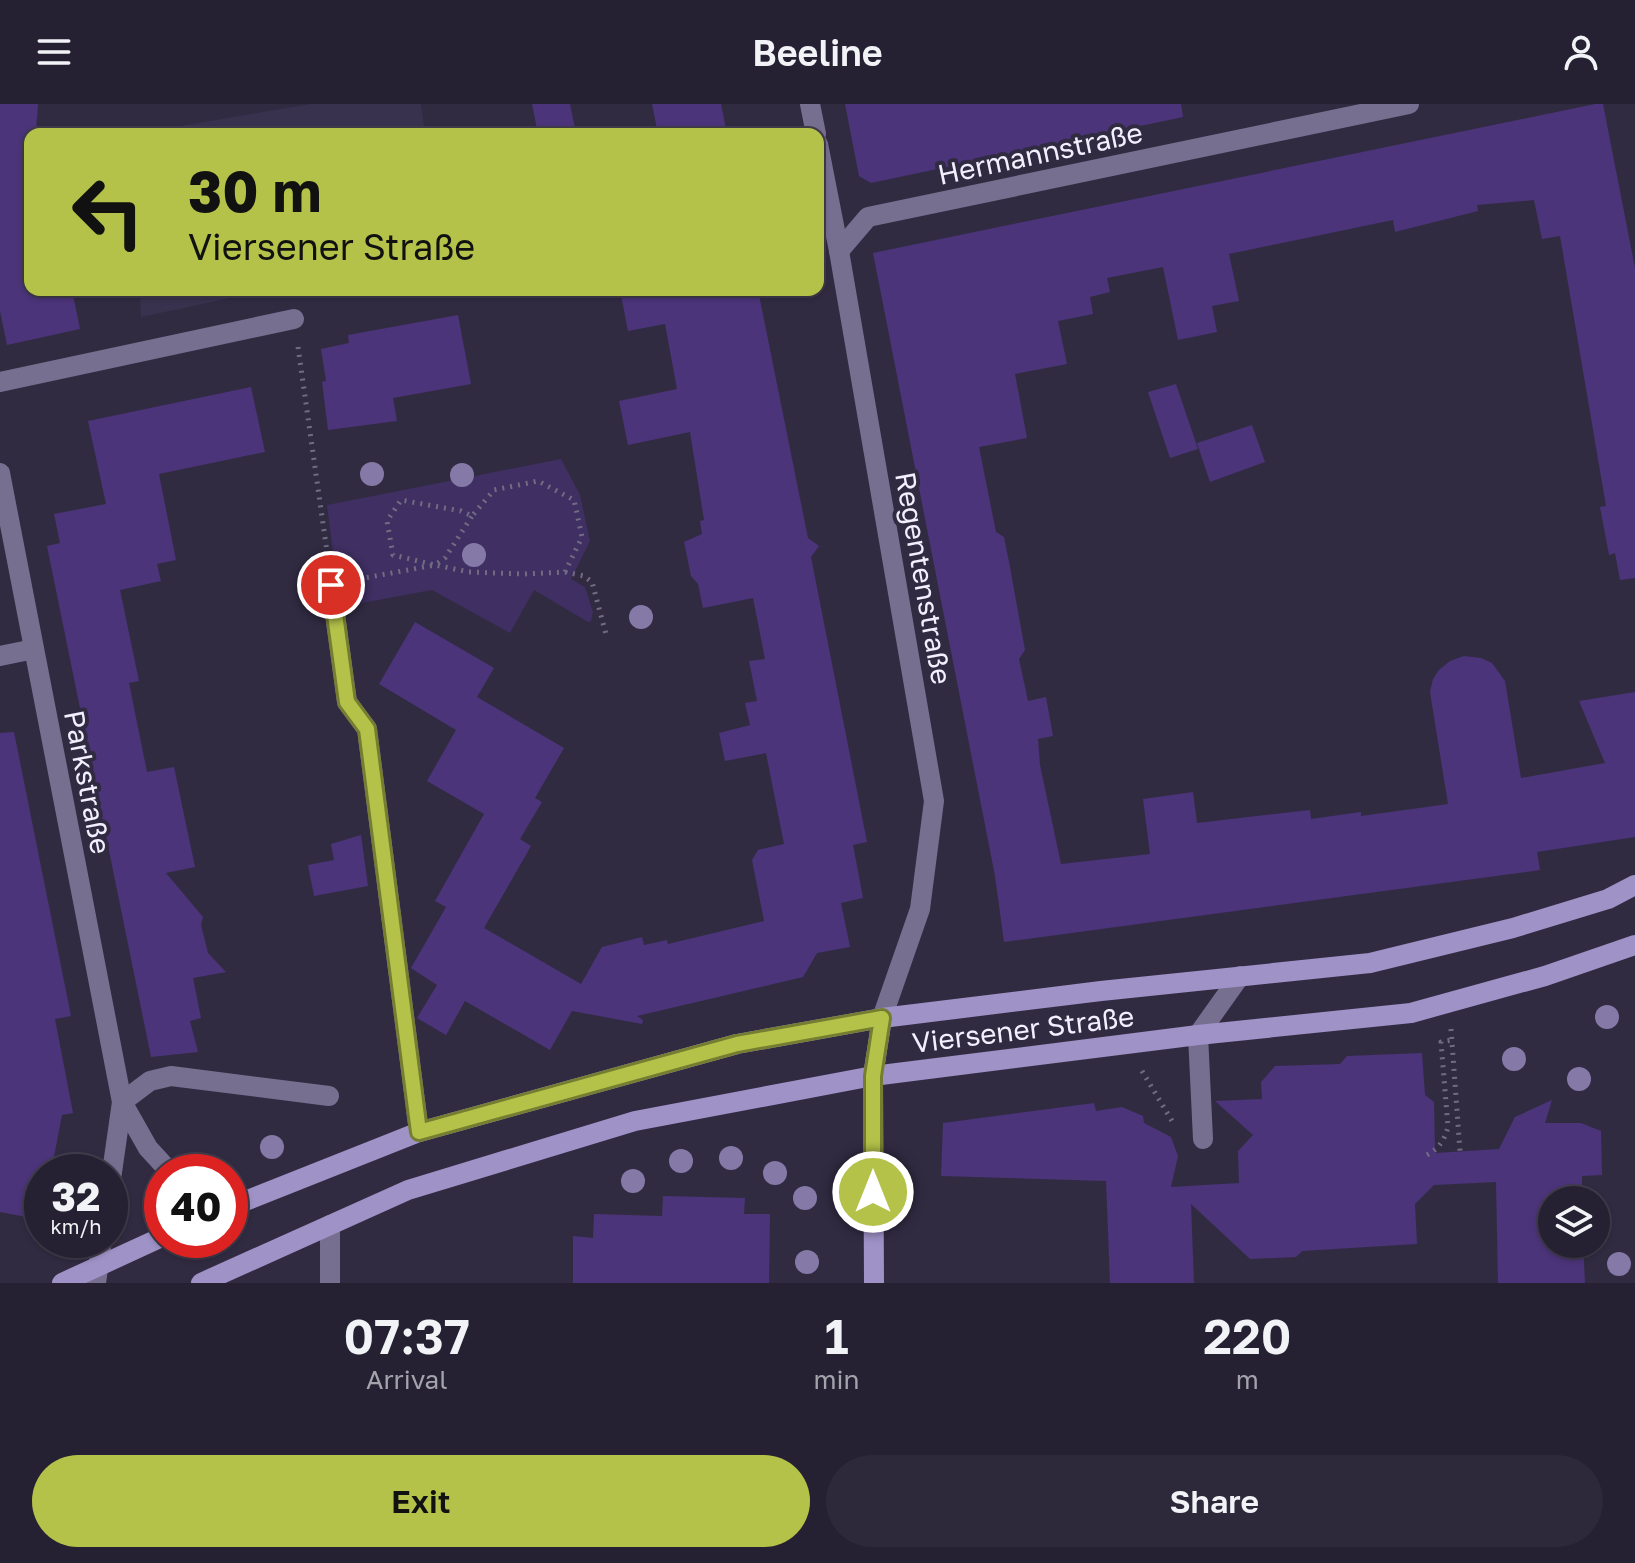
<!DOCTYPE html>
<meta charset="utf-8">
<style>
:root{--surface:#252032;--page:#2d283a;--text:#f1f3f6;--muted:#a3a3ac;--line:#423e4d;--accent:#b4c24a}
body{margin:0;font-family:"Golos Text",sans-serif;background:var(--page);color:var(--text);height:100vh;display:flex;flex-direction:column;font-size:30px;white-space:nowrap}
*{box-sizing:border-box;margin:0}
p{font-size:26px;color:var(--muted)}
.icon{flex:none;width:44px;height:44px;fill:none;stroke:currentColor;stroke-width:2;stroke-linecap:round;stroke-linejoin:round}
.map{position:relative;height:1179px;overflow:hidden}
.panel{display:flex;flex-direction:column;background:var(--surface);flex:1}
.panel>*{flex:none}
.top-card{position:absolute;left:24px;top:24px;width:800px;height:168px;border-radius:16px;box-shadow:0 2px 6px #0004,0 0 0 2px var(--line);background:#b4c24a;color:#111;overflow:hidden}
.buttons{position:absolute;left:1538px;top:1082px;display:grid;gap:16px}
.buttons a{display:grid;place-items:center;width:72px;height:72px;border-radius:50%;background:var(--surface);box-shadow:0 2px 6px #0004,0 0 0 2px var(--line);font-size:40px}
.speed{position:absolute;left:24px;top:1050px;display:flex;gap:16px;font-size:40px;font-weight:700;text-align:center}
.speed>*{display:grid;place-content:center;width:104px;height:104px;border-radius:50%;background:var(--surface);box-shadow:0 2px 6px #0004,0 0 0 2px var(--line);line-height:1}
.speed small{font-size:20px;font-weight:400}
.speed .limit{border:12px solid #d22;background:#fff;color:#111}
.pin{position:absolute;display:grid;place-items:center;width:68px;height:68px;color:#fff;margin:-34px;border:4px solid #fff;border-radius:50%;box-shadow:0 2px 8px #0007}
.me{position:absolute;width:88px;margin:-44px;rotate:0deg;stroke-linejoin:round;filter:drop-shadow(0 0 6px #0008)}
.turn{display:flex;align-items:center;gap:28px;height:168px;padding:0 32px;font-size:36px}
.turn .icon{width:104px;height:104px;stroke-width:2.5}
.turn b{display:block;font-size:56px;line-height:68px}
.eta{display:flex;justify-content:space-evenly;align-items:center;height:136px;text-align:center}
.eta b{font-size:48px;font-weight:600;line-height:56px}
.action{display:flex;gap:16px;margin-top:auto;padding:16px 32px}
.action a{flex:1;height:92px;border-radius:48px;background:var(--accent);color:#111;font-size:32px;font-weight:600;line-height:92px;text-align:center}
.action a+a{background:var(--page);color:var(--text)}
header{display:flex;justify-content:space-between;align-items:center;height:104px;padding:0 32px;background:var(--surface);font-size:36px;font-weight:600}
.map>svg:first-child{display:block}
</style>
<header><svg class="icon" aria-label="menu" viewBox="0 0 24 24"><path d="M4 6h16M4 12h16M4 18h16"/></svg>Beeline<svg class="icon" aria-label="person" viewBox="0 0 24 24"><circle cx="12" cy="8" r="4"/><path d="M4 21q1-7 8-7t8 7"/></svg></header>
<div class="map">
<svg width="1635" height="1179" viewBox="0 0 1635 1179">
<rect width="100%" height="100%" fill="#312b42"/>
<g fill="#39324f">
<path d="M311 0H421L425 30H133Z"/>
<path d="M140 186H268L141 213Z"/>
</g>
<path fill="#3f2f62" d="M561 355 580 391 590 437 571 475 585 483 593 508 591 517 588 518 534 486 510 529 432 486 340 503 327 401Z"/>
<g fill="#4b3479">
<path d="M0 0H38L36 27H30V186H72L80 225 7 241 0 207Z"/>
<path d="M532 0H570L576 30H538Z"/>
<path d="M652 0H721L727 30H658Z"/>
<path d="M845 0H1181L1183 13 871 79 859 72Z"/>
<path d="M1595 0H1603L1635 164V474L1620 476 1615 449 1609 451 1600 403 1606 402 1560 132 1542 135 1534 96 1477 101 1478 107 1395 128 1393 116 1229 150 1239 197 1212 202 1217 228 1178 236 1163 163 1107 174 1110 188 1090 193 1093 210 1058 217 1067 260 1015 270 1027 334 979 343 996 428 1004 433 1009 458 1025 546 1019 555 1028 597 1046 593 1053 632 1038 635 1040 661 1061 760 1150 750 1143 695 1193 688 1197 719 1310 706 1311 715 1361 708V712L1448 700 1430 588 1433 575 1439 566 1450 557 1464 552 1481 554 1492 559 1505 577 1521 674 1605 659 1579 597 1635 588V733L1537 748 1540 766 1004 838 995 772 873 149Z"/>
<path d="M620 186H758L808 434 819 442 811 453 867 738 853 741 863 794 841 799 850 843 817 849 803 873 637 912 643 916 642 920 572 907 550 946 465 897 446 931 417 914 437 881 411 864 446 803 435 797 484 710 427 677 456 626 379 580 415 518 494 564 477 593 564 644 535 694 542 698 520 735 531 742 484 824 581 880 602 843 642 833 644 841 667 836 668 840 764 817 752 756 758 746 784 740 766 649 725 657 719 629 750 621 745 599 757 597 749 557 765 555 753 494 703 504 698 480 691 472 684 438 702 430 700 417 704 416 690 328 628 341 619 297 677 285 665 220 628 227Z"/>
<path d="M458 211 471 280 393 294 397 317 328 326 322 278 326 277 321 245 349 239 348 231Z"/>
<path d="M1176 280 1198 345 1170 354 1148 288Z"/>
<path d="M251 283 265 348 159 370 176 456 157 460 161 477 120 486 139 577 129 579 147 668 174 663 195 763 166 769 203 813 201 821 208 849 226 868 193 874 201 914 190 917 198 948 151 953 47 442 60 439 54 410 106 400 88 317Z"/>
<path d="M1252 321 1265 358 1210 378 1197 339Z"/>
<path d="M14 628 71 912 55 915 73 1009 62 1011 51 1068H42V1116L0 1108V629Z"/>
<path d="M361 731 368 782 314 792 308 761 334 756 331 740Z"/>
<path d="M1422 949 1425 991 1434 998 1435 1049 1499 1045 1515 1013 1552 996 1545 1019H1581L1601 1027 1602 1071 1582 1072V1096H1552V1140H1583L1585 1179H1498L1496 1078 1434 1081 1415 1100 1417 1140 1302 1147 1296 1153 1250 1155 1191 1100 1194 1179H1110L1106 1077 941 1072 943 1019 1094 999 1096 1007 1122 1003 1143 1012 1144 1019 1171 1033 1178 1052 1171 1083 1239 1079 1238 1047 1253 1031 1215 997 1262 995 1261 978 1275 962 1340 960 1347 952Z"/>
<path d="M663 1092 745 1094 744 1110H770L769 1179H573V1132L593 1134 594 1110 662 1112Z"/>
</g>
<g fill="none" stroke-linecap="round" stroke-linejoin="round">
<g stroke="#716c81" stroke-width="5" stroke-dasharray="2 6" stroke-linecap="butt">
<path d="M298 243 328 455"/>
<path d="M565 468 584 472 592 478 607 534"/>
<path d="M359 475 435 461 469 468 523 470 565 468 582 433 574 396 538 377 494 386 472 412 461 407 401 396 387 417 393 451 435 461 445 454 472 412"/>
<path d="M1451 925 1460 1047"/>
<path d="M1142 967 1172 1017"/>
<path d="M1427 1051C1439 1044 1444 1037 1448 1023L1441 938 1452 936"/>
</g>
<g stroke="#776f90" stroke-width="20">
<path d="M0 278 294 215"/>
<path d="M331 481 347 598 367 625 419 1028"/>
<path d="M122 998 150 977 171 972 329 992"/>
<path d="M1203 1035 1198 931 1240 872"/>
<path d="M330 1121V1179"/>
</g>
<g stroke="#776f90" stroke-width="20">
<path d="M810 0 816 30"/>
<path d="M818 40 839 147 934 697 920 805 882 914"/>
<path d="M839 147 868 113 1409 0"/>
<path d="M0 369 122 998 110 1082"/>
<path d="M0 552 34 545"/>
<path d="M122 998 148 1044 170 1068"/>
<path d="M96 1179 102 1136"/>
</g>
<g stroke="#9f92c7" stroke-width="20">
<path d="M230 1103 419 1028 737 940 882 914 1101 887 1370 859 1513 824 1608 795 1635 781"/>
<path d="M62 1179 162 1133"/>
<path d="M201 1179 408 1086 635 1017 873 972 1198 931 1411 909 1545 872 1635 841"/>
<path d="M874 1179 873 972 882 914"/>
</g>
</g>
<g fill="#857aa7">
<circle cx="372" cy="370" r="12"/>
<circle cx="462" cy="371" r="12"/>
<circle cx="474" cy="451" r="12"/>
<circle cx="641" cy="513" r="12"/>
<circle cx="1607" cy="913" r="12"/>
<circle cx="1514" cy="955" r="12"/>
<circle cx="1579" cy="975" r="12"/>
<circle cx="272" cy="1043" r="12"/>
<circle cx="731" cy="1054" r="12"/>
<circle cx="681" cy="1057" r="12"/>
<circle cx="775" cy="1069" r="12"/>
<circle cx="633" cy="1077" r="12"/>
<circle cx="805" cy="1094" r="12"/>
<circle cx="807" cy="1158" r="12"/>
<circle cx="1619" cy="1160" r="12"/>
</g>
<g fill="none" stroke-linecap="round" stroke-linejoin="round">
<g stroke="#757e30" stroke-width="20">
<path id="route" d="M331 481 347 598 367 625 419 1028 737 940 882 914 873 972V1088"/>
</g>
<use href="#route" stroke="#b4c24a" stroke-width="14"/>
</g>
<g text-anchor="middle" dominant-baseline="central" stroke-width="8" stroke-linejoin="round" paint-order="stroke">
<g font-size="28" fill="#f2effe" stroke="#312b42">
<text transform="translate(1040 49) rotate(-12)">Hermannstraße</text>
<text transform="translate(924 474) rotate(80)">Regentenstraße</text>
<text transform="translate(88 678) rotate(79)">Parkstraße</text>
<text transform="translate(1023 925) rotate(-7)">Viersener Straße</text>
</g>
</g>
</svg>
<div class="buttons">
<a><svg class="icon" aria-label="layers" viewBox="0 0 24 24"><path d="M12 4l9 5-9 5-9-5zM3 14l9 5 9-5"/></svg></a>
</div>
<div class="speed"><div>32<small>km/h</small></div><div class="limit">40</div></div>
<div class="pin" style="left:331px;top:481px;background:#d93025"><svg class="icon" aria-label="arrive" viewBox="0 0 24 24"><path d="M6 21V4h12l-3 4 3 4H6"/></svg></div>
<svg class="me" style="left:873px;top:1088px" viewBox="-20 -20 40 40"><circle r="17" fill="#b4c24a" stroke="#fff" stroke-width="3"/><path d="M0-11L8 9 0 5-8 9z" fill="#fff"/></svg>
<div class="top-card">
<div class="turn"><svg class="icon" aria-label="left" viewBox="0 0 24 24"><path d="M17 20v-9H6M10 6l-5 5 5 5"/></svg><div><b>30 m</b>Viersener Straße</div></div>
</div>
</div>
<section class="panel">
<div class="eta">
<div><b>07:37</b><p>Arrival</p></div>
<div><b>1</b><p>min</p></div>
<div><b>220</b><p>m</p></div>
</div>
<div class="action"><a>Exit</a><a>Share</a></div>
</section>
